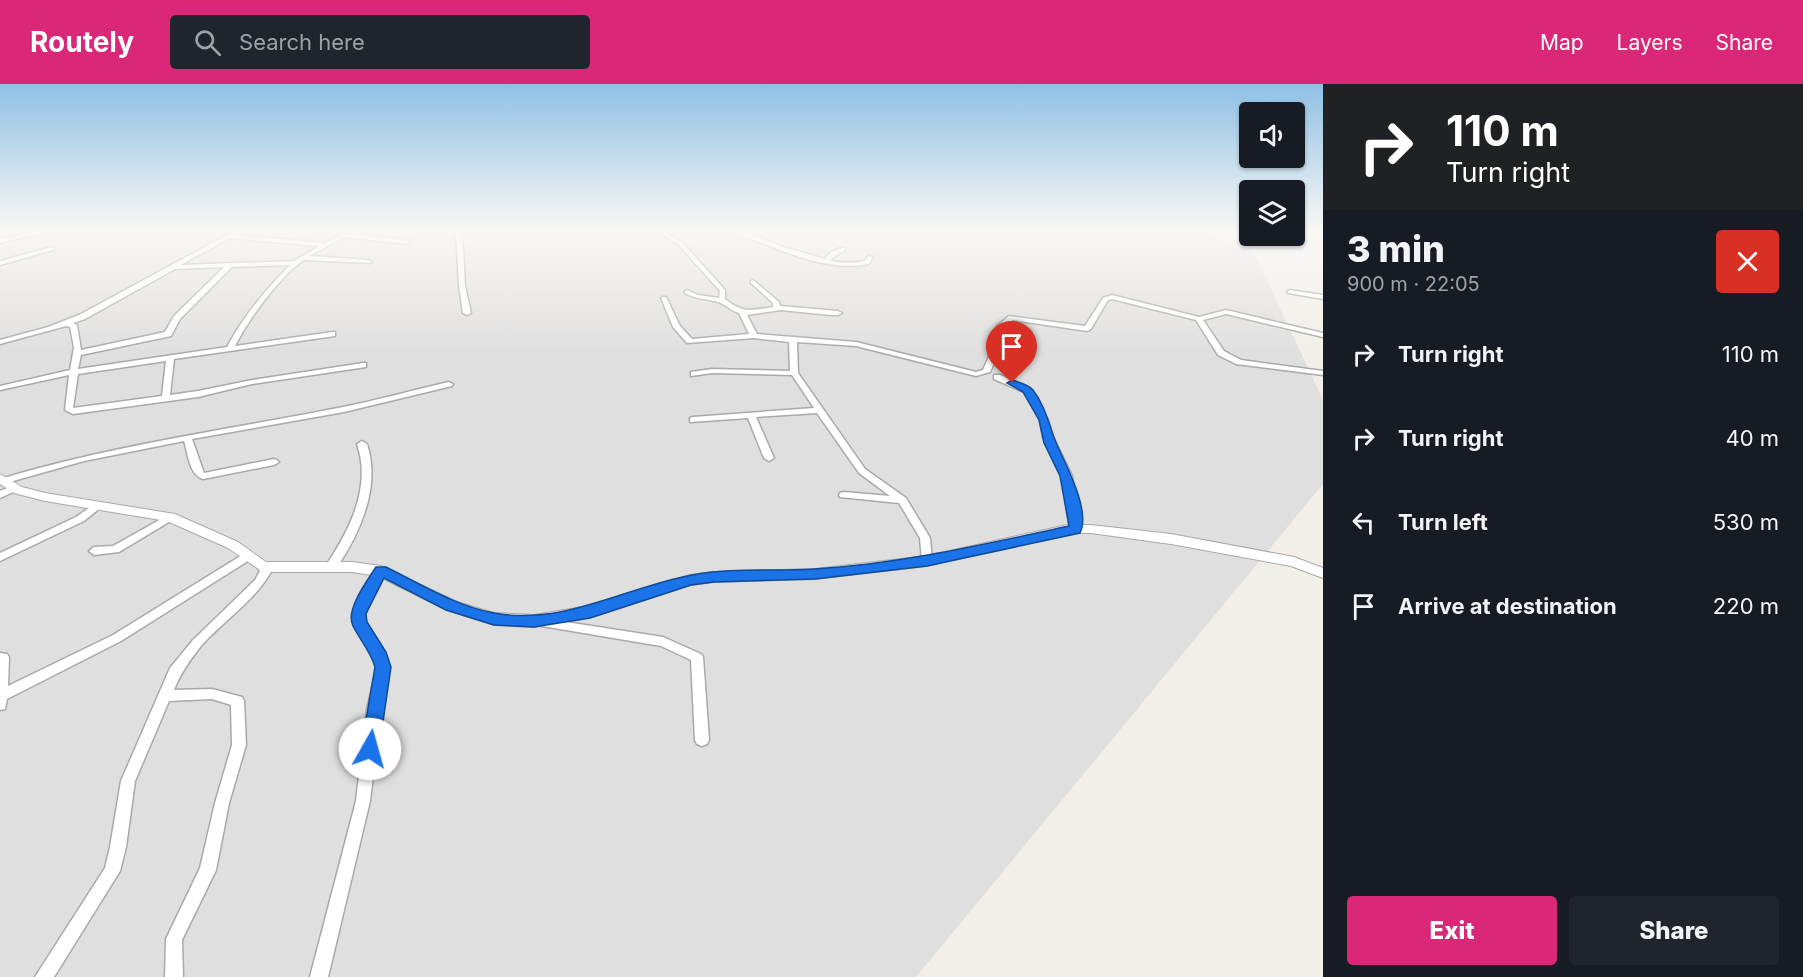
<!DOCTYPE html>
<meta charset="utf-8">
<style>
:root{--surface:#171b24;--page:#20242c;--text:#f1f3f6;--muted:#9ea1a6;--accent:#db2777}
body{margin:0;font-family:Inter,sans-serif;background:var(--page);color:var(--text);height:100vh;display:flex;flex-direction:column;font-size:22px;white-space:nowrap}
*{box-sizing:border-box;margin:0}
p{font-size:20px;color:var(--muted)}
.icon{flex:none;width:33px;height:33px;fill:none;stroke:currentColor;stroke-width:2;stroke-linecap:round;stroke-linejoin:round}
.map{position:relative;flex:1;overflow:hidden}
.side{display:flex;flex-direction:column;background:var(--surface);width:480px}
.side>*{flex:none}
.top-card{background:#202124;color:#fff;overflow:hidden}
.fabs{position:absolute;left:1239px;top:18px;display:grid;gap:12px}
.fabs a{display:grid;place-items:center;width:66px;height:66px;border-radius:6px;background:var(--surface);box-shadow:0 2px 4px #0004;font-size:30px}
.pin{position:absolute;display:grid;place-items:center;width:51px;height:51px;color:#fff;margin:-62px -26px;border-radius:50% 50% 50% 0;rotate:-45deg;box-shadow:0 0 6px #0007}
.pin .icon{rotate:45deg}
.me{position:absolute;width:66px;margin:-33px;rotate:7deg;stroke-linejoin:round;filter:drop-shadow(0 0 4px #0008)}
.turn{display:flex;align-items:center;gap:21px;height:126px;padding:0 24px;font-size:27px}
.turn .icon{width:78px;height:78px;stroke-width:2.5}
.turn b{display:block;font-size:42px;line-height:51px}
.round{display:grid;place-items:center;flex:none;width:63px;height:63px;border-radius:6px;background:var(--page)}
.head{display:flex;align-items:center;justify-content:space-between;height:102px;padding:0 24px}
h1{font-size:36px;font-weight:800;line-height:45px}
.cta{display:flex;gap:12px;margin-top:auto;padding:12px 24px}
.cta a{flex:1;height:69px;border-radius:6px;background:var(--accent);color:#fff;font-size:24px;font-weight:800;line-height:69px;text-align:center}
.cta a+a{background:var(--page);color:var(--text)}
ul{padding:0;list-style:none}
li{display:flex;align-items:center;gap:18px;height:84px;padding:0 24px}
li div{flex:1}
li b{display:block;font-size:22px}
li em{font-style:normal}
header{display:flex;align-items:center;gap:36px;box-sizing:border-box;height:84px;padding:0 30px;background:var(--accent);color:#fff}
header strong{font-size:28px}
nav{display:flex;gap:33px;margin-inline-start:auto;font-size:21px}
.search{width:420px;height:54px;background:var(--page);display:flex;align-items:center;gap:15px;box-sizing:border-box;padding:0 21px;border-radius:6px;color:var(--muted);font-size:22px}
main{display:flex;flex:1;min-height:0}
.map>svg:first-child{display:block}
</style>
<header>
<strong>Routely</strong>
<div class="search"><svg class="icon" aria-label="search" viewBox="0 0 24 24"><circle cx="10" cy="10" r="6"/><path d="M15 15l6 6"/></svg>Search here</div>
<nav><a>Map</a><a>Layers</a><a>Share</a></nav>
</header>
<main>
<div class="map">
<svg width="1323" height="893" viewBox="0 0 1323 893">
<rect width="100%" height="100%" fill="#f2efe9"/>
<path fill="#e0dfdf" d="M0 145H1200L1255 171 1323 316V400L916 893H0Z"/>
<g fill="none" stroke-linecap="round" stroke-linejoin="round">
<g stroke="#a9a9a9" stroke-width="3">
<g id="minor">
<path d="M49 145H58L0 159V155Z"/>
<path d="M238 145H245L236 151 325 159 351 145H357L350 150 407 156 410 158 407 160 345 153 309 172 369 176 372 178 371 179 304 176C280 192 248 236 235 262L332 248H335V252L174 275 170 311 198 307 252 296 363 279H366V283L252 300 198 313 73 330 65 326 69 291 0 306V302L70 286 74 263 70 243 66 242 0 260V256L48 243 79 231ZM230 154 319 162 294 177 181 181ZM290 181C266 205 243 233 227 263L78 285 81 271 171 252 180 235 232 183ZM224 183 174 232 165 248 81 266 77 241 73 239 85 235 175 185ZM166 277 162 312 73 324 78 290Z"/>
<path d="M456 145H462L465 202 471 229 467 231 463 229 459 202Z"/>
<path d="M498 145H504L505 148 500 149Z"/>
<path d="M668 145H675L667 149 682 158 725 206V215C743 230 752 226 773 223V219L751 199V197L753 196 779 218 780 222 838 227 842 229 838 231H831L781 226 747 231 757 250 856 258 976 288 983 286 997 254V242L1009 232 1085 242 1103 214 1112 211 1199 233 1226 226 1323 249V253L1226 230 1203 236 1224 267 1241 276 1323 287V291L1236 280 1218 271 1196 236 1112 215 1108 216 1091 245 1087 247 1013 236 1005 243V254L990 288 976 292 856 262 797 258 798 289 865 385 906 414 930 454 932 477 927 481 922 477 920 454 899 419 840 413 839 411 840 409 844 408 890 412 859 389 817 329 756 333 774 374 769 377 764 374 748 334 690 338V334L693 333 814 324 792 291 712 289 691 292V288L712 285 790 287 789 258 754 254 687 259 673 243 661 214 662 213H666L680 242 692 255 749 250 739 229C731 227 725 220 718 218 705 214 697 216 685 209L684 208 687 206 698 211 719 214 720 207 678 160 660 149Z"/>
<path d="M730 145H737L783 163 825 175C828 169 839 163 845 164V166L832 174 831 177C843 179 853 179 865 177L868 172 873 173 869 180C834 187 797 173 764 160 753 156 740 152 730 145Z"/>
<path d="M51 163 54 165 53 166 0 181V177Z"/>
<path d="M1290 206 1323 211V215L1288 209 1287 208Z"/>
<path d="M994 291H1000L1030 304 1048 336 1053 353 1072 392 1080 445 1079 447H1071L1070 445 1062 392 1043 353 1040 336 1024 308 994 295Z"/>
<path d="M449 298 453 300 452 302 344 328 192 355 204 389 274 375 277 376 279 378 274 381 203 395C189 391 188 369 184 357L84 377 6 399H0V395C113 361 227 346 343 323 378 316 414 306 449 298Z"/>
<path d="M362 357 367 360C381 403 360 450 335 486L331 487 325 483C349 447 372 404 357 360Z"/>
<path d="M15 401 20 404 18 406 0 414V407Z"/>
<path d="M96 419 100 420 101 422 100 424 84 437 0 477V469L76 433Z"/>
<path d="M170 430 174 431 175 433 174 435 119 468 94 471 89 467 94 463 113 462Z"/>
<path d="M247 468 252 472 251 475 121 557 7 615 5 625 0 626V569L7 570 9 573 8 602 113 551Z"/>
<path d="M263 479 267 480 272 486C255 517 224 536 201 562 190 576 180 590 174 606L212 605 242 613 244 617 246 661 229 719 216 786 182 856 183 893H165L166 855 200 784 215 719 232 661 231 621 212 615 169 617 135 697 126 763 120 787 54 893H35L105 784 110 763 121 697 170 584 193 556 255 496 260 487 257 483Z"/>
<path d="M381 483 385 484 387 487 364 530 365 539 384 570 389 583 381 625 370 717 328 893H310L356 717 367 625 377 583 374 574 353 539 352 530 377 484Z"/>
<path d="M540 534 663 553 701 570 703 573 709 656 707 660 702 662 697 660 695 656 691 576 661 562 536 541 534 538 536 535Z"/>
</g>
</g>
<g stroke="#a9a9a9" stroke-width="2">
<path id="tertiary" d="M0 390 22 403 45 409 175 430 238 458 266 478H352L381 482 457 518 494 529 534 531 589 522 690 491 714 488 815 485 927 472 1067 441H1091L1171 450 1294 473 1323 484V494L1291 482 1171 460 1091 449H1067L927 482 815 495 714 498 691 501 589 534 534 543 494 541 447 526 378 492 352 488H263L228 464 167 437 45 417 14 409 0 400Z"/>
</g>
<use href="#minor" fill="#fff" fill-rule="evenodd"/>
<use href="#tertiary" fill="#fff" fill-rule="evenodd"/>
</g>
<linearGradient id="sky" x2="0" y2="1"><stop stop-color="#8fc0e4"/><stop offset="0.54" stop-color="#f9f8f5"/><stop offset="1" stop-color="#f9f8f5" stop-opacity="0"/></linearGradient>
<rect width="1323" height="270" fill="url(#sky)"/>
<path fill="#1a73e8" stroke="#114b97" stroke-width="1.5" d="M1012 296C1019 298 1029 301 1033 306 1046 323 1049 342 1057 361 1066 381 1091 427 1080 449L927 482 815 495 714 498 691 501 590 534 534 543 494 541 446 526 384 494 366 530 367 538 386 568 391 583 379 665 376 671 370 673 363 671 361 665 375 583C371 568 360 556 353 542 345 526 367 497 376 483H386C420 500 456 522 494 529 564 542 626 503 692 491 732 483 774 488 814 485 900 480 985 460 1069 442L1060 392 1044 359 1039 336 1023 308 1007 299Z"/>
</svg>
<div class="fabs">
<a><svg class="icon" aria-label="sound" viewBox="0 0 24 24"><path d="M4 9h4l5-4v14l-5-4H4zM17 9q2 3 0 6"/></svg></a>
<a><svg class="icon" aria-label="layers" viewBox="0 0 24 24"><path d="M12 4l9 5-9 5-9-5zM3 14l9 5 9-5"/></svg></a>
</div>
<div class="pin" style="left:1012px;top:299px;background:#d93025"><svg class="icon" aria-label="arrive" viewBox="0 0 24 24"><path d="M6 21V4h12l-3 4 3 4H6"/></svg></div>
<svg class="me" style="left:370px;top:665px" viewBox="-20 -20 40 40"><circle r="19" fill="#fff"/><path d="M0-13L10 11 0 6-10 11z" fill="#1a73e8"/></svg>
</div>
<section class="side">
<div class="top-card">
<div class="turn"><svg class="icon" aria-label="right" viewBox="0 0 24 24"><path d="M7 20v-9h11M14 6l5 5-5 5"/></svg><div><b>110 m</b>Turn right</div></div>
</div>
<div class="head"><div><h1>3 min</h1><p>900 m · 22:05</p></div><a class="round" style="background:#d93025;color:#fff"><svg class="icon" aria-label="close" viewBox="0 0 24 24"><path d="M6 6l12 12M18 6L6 18"/></svg></a></div>
<ul>
<li><svg class="icon" aria-label="right" viewBox="0 0 24 24"><path d="M7 20v-9h11M14 6l5 5-5 5"/></svg><div><b>Turn right</b></div><em>110 m</em></li>
<li><svg class="icon" aria-label="right" viewBox="0 0 24 24"><path d="M7 20v-9h11M14 6l5 5-5 5"/></svg><div><b>Turn right</b></div><em>40 m</em></li>
<li><svg class="icon" aria-label="left" viewBox="0 0 24 24"><path d="M17 20v-9H6M10 6l-5 5 5 5"/></svg><div><b>Turn left</b></div><em>530 m</em></li>
<li><svg class="icon" aria-label="arrive" viewBox="0 0 24 24"><path d="M6 21V4h12l-3 4 3 4H6"/></svg><div><b>Arrive at destination</b></div><em>220 m</em></li>
</ul>
<div class="cta"><a>Exit</a><a>Share</a></div>
</section>
</main>
